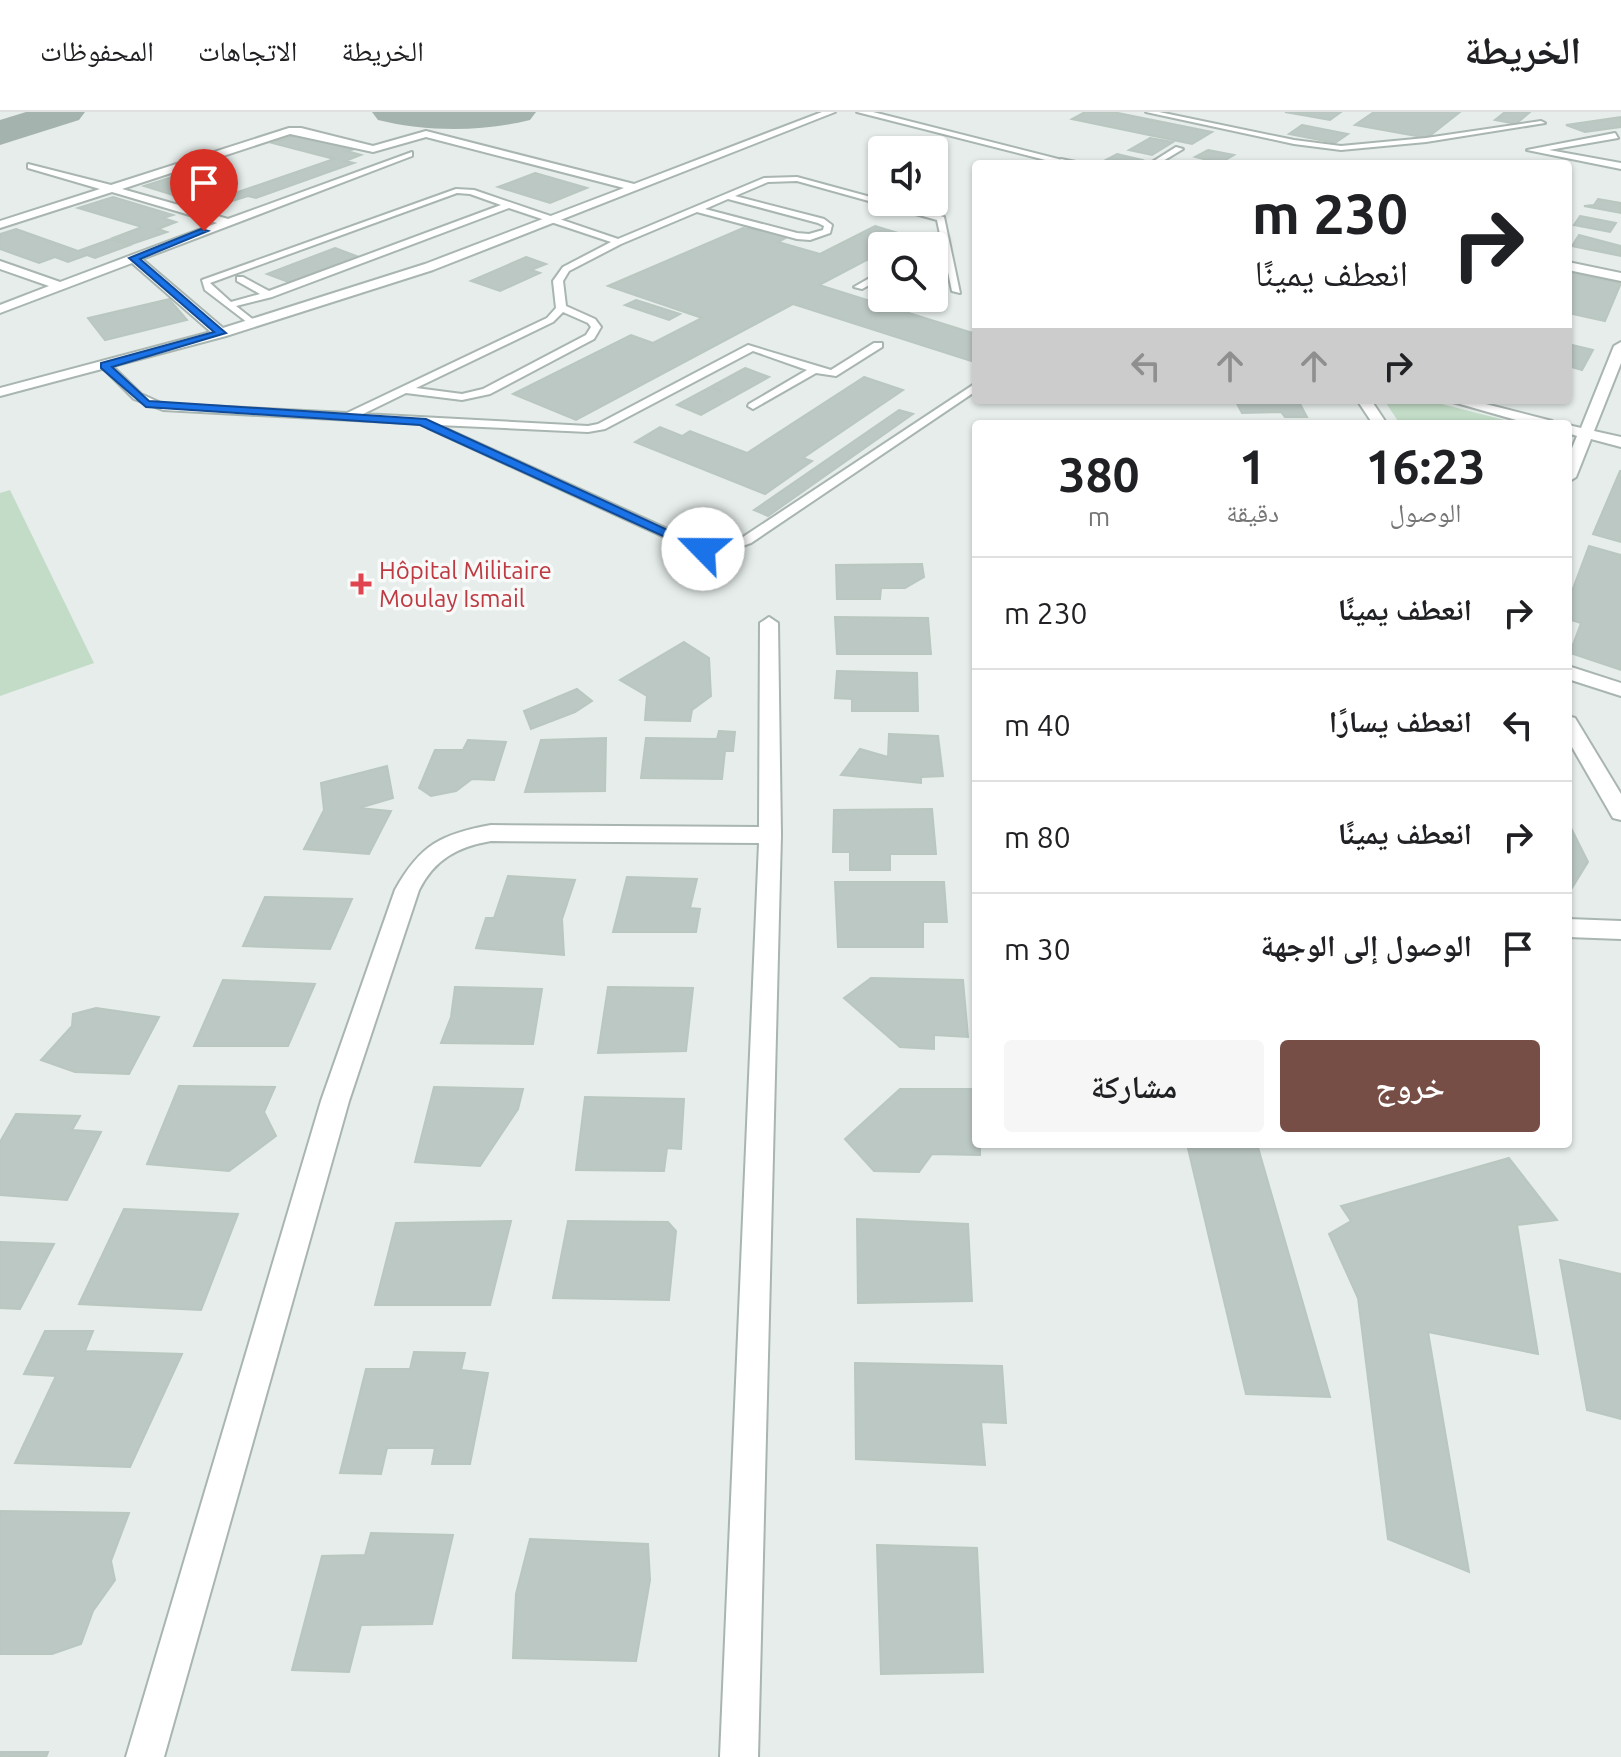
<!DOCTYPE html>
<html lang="ar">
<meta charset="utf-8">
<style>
:root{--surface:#fff;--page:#f6f6f6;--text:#202124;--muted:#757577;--line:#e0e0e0;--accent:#774e46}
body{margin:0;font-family:Ubuntu,"Noto Naskh Arabic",sans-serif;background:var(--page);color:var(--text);direction:rtl;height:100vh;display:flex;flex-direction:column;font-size:30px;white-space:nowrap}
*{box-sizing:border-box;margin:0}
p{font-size:26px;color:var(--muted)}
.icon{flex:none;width:44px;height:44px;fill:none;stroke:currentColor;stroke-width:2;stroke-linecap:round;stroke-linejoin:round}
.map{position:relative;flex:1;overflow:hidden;direction:ltr}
.panel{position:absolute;left:972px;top:308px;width:600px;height:728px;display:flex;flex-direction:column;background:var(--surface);border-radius:8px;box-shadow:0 2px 6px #0004;direction:rtl}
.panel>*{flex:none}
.top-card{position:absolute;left:972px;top:48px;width:600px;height:244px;border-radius:8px;box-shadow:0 2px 6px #0004;direction:rtl;background:#fff;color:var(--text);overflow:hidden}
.controls{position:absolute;left:868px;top:24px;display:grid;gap:16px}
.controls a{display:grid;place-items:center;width:80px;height:80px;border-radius:8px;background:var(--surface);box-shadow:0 2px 6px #0004;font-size:40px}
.pin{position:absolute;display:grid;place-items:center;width:68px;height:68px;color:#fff;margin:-82px -34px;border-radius:50% 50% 50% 0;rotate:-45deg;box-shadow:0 0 8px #0007}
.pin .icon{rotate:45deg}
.me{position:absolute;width:88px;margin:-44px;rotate:293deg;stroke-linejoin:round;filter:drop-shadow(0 0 6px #0008)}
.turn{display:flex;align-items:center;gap:28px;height:168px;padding:0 32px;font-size:36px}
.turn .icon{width:104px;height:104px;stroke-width:2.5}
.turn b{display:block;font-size:56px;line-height:68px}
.lanes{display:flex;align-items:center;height:76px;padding:0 32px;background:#0003;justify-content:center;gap:40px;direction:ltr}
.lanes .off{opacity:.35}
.eta{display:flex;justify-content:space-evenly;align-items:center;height:136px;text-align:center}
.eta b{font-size:48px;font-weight:600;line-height:56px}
.cta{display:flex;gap:16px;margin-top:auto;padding:16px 32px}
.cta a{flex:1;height:92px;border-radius:8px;background:var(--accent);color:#fff;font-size:32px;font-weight:600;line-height:92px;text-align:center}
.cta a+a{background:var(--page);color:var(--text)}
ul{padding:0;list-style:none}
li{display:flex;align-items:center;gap:24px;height:112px;padding:0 32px;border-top:2px solid var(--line)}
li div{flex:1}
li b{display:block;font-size:30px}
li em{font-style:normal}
header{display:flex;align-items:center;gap:48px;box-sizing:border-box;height:112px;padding:0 40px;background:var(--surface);border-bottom:2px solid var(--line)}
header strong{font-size:38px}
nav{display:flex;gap:44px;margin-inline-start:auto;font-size:28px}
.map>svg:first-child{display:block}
</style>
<header>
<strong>الخريطة</strong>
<nav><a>الخريطة</a><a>الاتجاهات</a><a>المحفوظات</a></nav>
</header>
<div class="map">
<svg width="1621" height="1645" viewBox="0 0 1621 1645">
<rect width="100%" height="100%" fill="#e6edea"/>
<g fill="#c2dcc7">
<path d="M1384 288H1426L1520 312H1400Z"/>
<path d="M10 378 94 551 0 584V381Z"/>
</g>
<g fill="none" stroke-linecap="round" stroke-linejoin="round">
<g fill="#a4b3ae" fill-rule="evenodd">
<path d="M26 0H85L79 8 0 33V8Z"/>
<path d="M372 0H536L530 8C482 20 426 20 378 8Z"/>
</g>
</g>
<g fill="#bcc8c3" stroke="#b9c7c0" stroke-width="2">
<path d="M1085 0H1113L1212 20 1192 32 1072 7Z"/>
<path d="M1285 0H1341L1330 8Z"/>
<path d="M1374 0H1460L1427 26 1355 13Z"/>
<path d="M1505 0H1504H1530L1516 12 1495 8Z"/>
<path d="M1621 5V15L1585 20 1566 13Z"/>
<path d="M1302 13 1348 22 1335 31 1289 22Z"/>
<path d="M299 22 355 37 347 39 361 43 345 49 354 51 256 86 248 84 229 90 216 86 202 92 144 74 175 64 235 81 334 47 272 31Z"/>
<path d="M1150 26 1173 30 1152 43 1129 38Z"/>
<path d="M1208 38 1234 43 1220 51 1195 45Z"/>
<path d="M1117 42 1142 48 1135 52 1102 50Z"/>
<path d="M535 61 587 76 550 91 498 75Z"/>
<path d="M113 85 173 103 163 106 176 110 158 117 167 120 132 132 113 126 142 115 78 96Z"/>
<path d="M1598 87 1621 91V101L1584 94 1594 93Z"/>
<path d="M1580 104 1616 111 1610 120 1574 113Z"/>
<path d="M875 114 911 125 894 134H882V140L819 173 976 222V246L971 249 793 192 576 308 513 282 631 223 653 231 702 206 608 174 743 116 791 123 778 130 820 142Z"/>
<path d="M16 117 78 139 111 127 130 133 95 146 87 143 68 150 55 145 39 151 0 137V122Z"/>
<path d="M1579 123 1621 134V144L1572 134Z"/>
<path d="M335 136 359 145 291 171 267 162Z"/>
<path d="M526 145 546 152 531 158 540 161 500 179 471 169Z"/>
<path d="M1568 160 1621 171 1605 209 1568 201Z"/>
<path d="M169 187 187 208 105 228 88 206Z"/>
<path d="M636 188 680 202 669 208 625 193Z"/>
<path d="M1568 232 1593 238 1582 258 1568 254Z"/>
<path d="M745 256 769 265 701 303 677 293 710 275 723 280 712 274Z"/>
<path d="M864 265 903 278 803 346 812 349 765 382 635 330 660 315 682 324 690 319 747 341Z"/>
<path d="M1235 288H1298L1307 305H1285L1281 300 1242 301Z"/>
<path d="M899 298 913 302 768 404 754 398Z"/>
<path d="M1620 359H1621V430L1593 422Z"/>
<path d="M1589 434 1621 443V558L1570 541 1581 511 1568 507V490Z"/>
<path d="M922 452 924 465 905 476H881L880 487H837L836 453Z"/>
<path d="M835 505 928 506 931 542H837Z"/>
<path d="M684 530 709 546 711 584 692 598 690 609 645 608 647 584 620 568Z"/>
<path d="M837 559 917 561 918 599H852V587L835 586Z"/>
<path d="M577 577 592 589 575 600 531 617 524 599Z"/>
<path d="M719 619 735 620 733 639H725L722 667 641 666 646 626 717 627Z"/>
<path d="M889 622 938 624 943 664 921 665V671L841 663 860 637 888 645Z"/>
<path d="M606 626 605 679 525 680 541 628Z"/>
<path d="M468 628 506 630 494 668 472 667 456 679 431 684 419 676 435 638H463Z"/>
<path d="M387 654 393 686 359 696 391 699 369 742 304 737 324 698 321 671Z"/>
<path d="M932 697 936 742H890V758H850V740H833L834 698Z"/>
<path d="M1568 710 1588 750 1572 776H1568Z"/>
<path d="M508 764 575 768 562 807 564 843 476 836 486 806H494Z"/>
<path d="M627 765 697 767 690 796 700 797 696 820H613Z"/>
<path d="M835 770H944L947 810H923V835H838Z"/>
<path d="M265 785 352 787 330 837 243 834Z"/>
<path d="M871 866 963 868 968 925 934 923V937L900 935 844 886Z"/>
<path d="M223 868 315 872 288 934H194Z"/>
<path d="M455 875 542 877 533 932 441 931 451 905Z"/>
<path d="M608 875 693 876 686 939 598 941Z"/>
<path d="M96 896 159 905 129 962 75 960 41 948 72 914 73 902Z"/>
<path d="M179 974 275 975 264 1000 276 1024 229 1059 147 1052Z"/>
<path d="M434 975 523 977 518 997 480 1054 415 1050Z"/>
<path d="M900 977H976V1032H980V1043L932 1042 919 1060 874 1059 845 1027Z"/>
<path d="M585 985 684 987 681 1037 667 1036 664 1059 576 1058Z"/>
<path d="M16 1002 80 1004 72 1018 101 1020 67 1088 0 1083V1030Z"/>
<path d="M1187 1032H1257L1330 1285 1246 1282Z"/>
<path d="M1509 1046 1557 1108 1517 1113 1538 1242 1428 1220 1469 1460 1388 1427 1358 1186 1329 1122 1351 1109 1341 1094Z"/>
<path d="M124 1097 238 1102 201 1198 79 1192Z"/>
<path d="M857 1107 968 1112 972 1189 858 1191Z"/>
<path d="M511 1109 490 1193H375L396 1111Z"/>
<path d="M568 1109 668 1110 676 1119 669 1188 553 1186Z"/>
<path d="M0 1130 54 1132 20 1197 0 1196Z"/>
<path d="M1560 1148 1621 1162V1307L1587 1298Z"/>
<path d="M45 1219H93L85 1239 182 1242 130 1355 15 1351 56 1264 24 1262Z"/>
<path d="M414 1240 465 1241 461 1258 488 1261 470 1352H432L435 1336H387L381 1362 340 1361 366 1257H410Z"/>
<path d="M855 1251 1002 1254 1006 1311 981 1310 985 1353 856 1347Z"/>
<path d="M0 1399 129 1401 111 1449 115 1468 93 1499 81 1532 52 1542H0Z"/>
<path d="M371 1421 453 1423 432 1512 361 1513 349 1560 292 1558 322 1444 365 1443Z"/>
<path d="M530 1427 648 1432 650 1468 636 1549 513 1546 516 1482Z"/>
<path d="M877 1433 977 1436 983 1560 881 1562Z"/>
<path d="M0 1640H48L46 1645H0Z"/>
</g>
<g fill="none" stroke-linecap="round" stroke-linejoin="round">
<g stroke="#a9b5b0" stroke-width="4">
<g id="lane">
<path d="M1146 0H1159L1294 28 1341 34 1426 26 1541 9 1545 11 1426 30 1341 38 1294 32Z"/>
<path d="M1176 35 1183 37 1158 52H1149Z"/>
<path d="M1061 47 1076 50 1077 52 1058 51Z"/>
<path d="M797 65 944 105 960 181 952 179 937 108 797 69 768 70 735 84 824 107 832 113 830 121 810 128 797 127 697 100 621 132 569 159 563 169 566 194 595 207 601 215 594 227 490 282 462 288 406 281 363 302 588 314 598 312 748 233 831 258 874 231H882V235L836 264 816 261 753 297 748 294 749 292 807 258 753 239 605 317 588 320 438 313 694 429 716 435 743 425 976 271V279L751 431 717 443 686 435 428 316V312L163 298 134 287 100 253 109 251 141 282 163 292 347 301 547 206 556 196 553 169 563 155 611 130 509 96 272 185 236 194 255 209V213L252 214 205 178 202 168 456 77 474 78 618 127 764 66ZM457 81 470 82 501 93 269 179 243 165H237V169L260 182 231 190 210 171ZM728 87 818 111 824 114 823 118 809 122 797 121 705 97ZM563 200 588 211 591 215 586 223 483 277 462 282 416 276 553 210Z"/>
<path d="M882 159V166L862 177 854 175Z"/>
</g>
</g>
<g stroke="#a9b5b0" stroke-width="4">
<g id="street">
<path d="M822 0H835L433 158 226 224 0 284V276L211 220 132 151 0 201V193L49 174 0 157V149L60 170 217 111 112 80 0 116V109L100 77 28 56V52L111 73 289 16H301L373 34 426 19 634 72ZM290 22 373 40 426 25 624 76 425 152 223 216 142 147 412 44V40L228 107 122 77Z"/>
<path d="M857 0H873L1066 49 1061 52Z"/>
<path d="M1615 21 1618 26 1549 38 1621 51V57L1527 38Z"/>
<path d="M1568 150 1621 161V169L1568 158Z"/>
<path d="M1621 230V251L1594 319 1621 325V335L1591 327 1576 365 1568 370V346L1577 324 1568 321V313L1581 316 1614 234Z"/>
<path d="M1357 288H1371L1387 312H1373Z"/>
<path d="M1446 288H1470L1552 309 1554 312H1530Z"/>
<path d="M769 505 778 511 781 723 758 1645H720L759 731 491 729C457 735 435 747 419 778L349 989 164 1645H126L321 989 395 778C420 733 441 722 491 713L759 715 760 511Z"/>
<path d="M1568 554 1621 571V584L1568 567Z"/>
<path d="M1568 604 1575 606 1621 682V708L1613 706 1568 628Z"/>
<path d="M1568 807 1621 809V827L1568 825Z"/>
</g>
</g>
<use href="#lane" fill="#fff" fill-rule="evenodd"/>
<use href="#street" fill="#fff" fill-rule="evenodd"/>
</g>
<path fill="#1a73e8" stroke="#114b97" stroke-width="2" d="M201 117 208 119 140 147 226 221 112 255 149 289 426 307 709 437 698 440 420 313 146 295 101 256V251L214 220 129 146Z"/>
<path fill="#e0444e" stroke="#f7faf8" stroke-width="3" d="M357 460h8v8h8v8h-8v8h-8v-8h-8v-8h8z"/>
<g text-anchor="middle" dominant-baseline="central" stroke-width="7" stroke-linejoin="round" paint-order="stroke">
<g font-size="24" fill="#be3a42" stroke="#f7faf8" text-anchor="start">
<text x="379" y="458">Hôpital Militaire<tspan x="379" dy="28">Moulay Ismail</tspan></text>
</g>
</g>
</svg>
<div class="controls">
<a><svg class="icon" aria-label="sound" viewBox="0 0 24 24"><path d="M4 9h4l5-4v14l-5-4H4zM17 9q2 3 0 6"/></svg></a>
<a><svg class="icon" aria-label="search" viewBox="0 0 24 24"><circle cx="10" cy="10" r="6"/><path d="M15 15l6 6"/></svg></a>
</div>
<div class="pin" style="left:204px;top:119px;background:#d93025"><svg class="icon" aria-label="arrive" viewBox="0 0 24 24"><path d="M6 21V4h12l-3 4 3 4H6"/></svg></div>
<svg class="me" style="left:703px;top:437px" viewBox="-20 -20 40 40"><circle r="19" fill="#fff"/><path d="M0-13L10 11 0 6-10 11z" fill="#1a73e8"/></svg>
<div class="top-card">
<div class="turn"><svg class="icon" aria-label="right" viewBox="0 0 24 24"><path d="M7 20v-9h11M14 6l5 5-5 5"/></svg><div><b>230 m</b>انعطف يمينًا</div></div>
<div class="lanes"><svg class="icon off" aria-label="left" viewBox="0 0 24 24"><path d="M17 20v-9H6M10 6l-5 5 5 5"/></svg><svg class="icon off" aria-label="ahead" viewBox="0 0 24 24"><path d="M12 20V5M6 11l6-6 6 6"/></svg><svg class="icon off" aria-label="ahead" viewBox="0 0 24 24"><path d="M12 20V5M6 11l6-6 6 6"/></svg><svg class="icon" aria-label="right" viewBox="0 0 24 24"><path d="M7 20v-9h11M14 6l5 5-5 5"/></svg></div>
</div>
<section class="panel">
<div class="eta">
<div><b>16:23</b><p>الوصول</p></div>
<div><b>1</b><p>دقيقة</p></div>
<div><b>380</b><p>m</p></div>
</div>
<ul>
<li><svg class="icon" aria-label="right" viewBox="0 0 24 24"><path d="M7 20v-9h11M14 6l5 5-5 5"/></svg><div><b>انعطف يمينًا</b></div><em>230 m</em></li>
<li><svg class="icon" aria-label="left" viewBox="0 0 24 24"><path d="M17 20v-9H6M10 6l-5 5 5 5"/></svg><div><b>انعطف يسارًا</b></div><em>40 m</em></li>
<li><svg class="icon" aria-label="right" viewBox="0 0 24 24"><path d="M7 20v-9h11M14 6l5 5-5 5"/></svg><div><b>انعطف يمينًا</b></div><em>80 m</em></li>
<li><svg class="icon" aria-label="arrive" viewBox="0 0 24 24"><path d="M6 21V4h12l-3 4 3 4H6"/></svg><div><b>الوصول إلى الوجهة</b></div><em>30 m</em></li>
</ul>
<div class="cta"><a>خروج</a><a>مشاركة</a></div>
</section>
</div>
